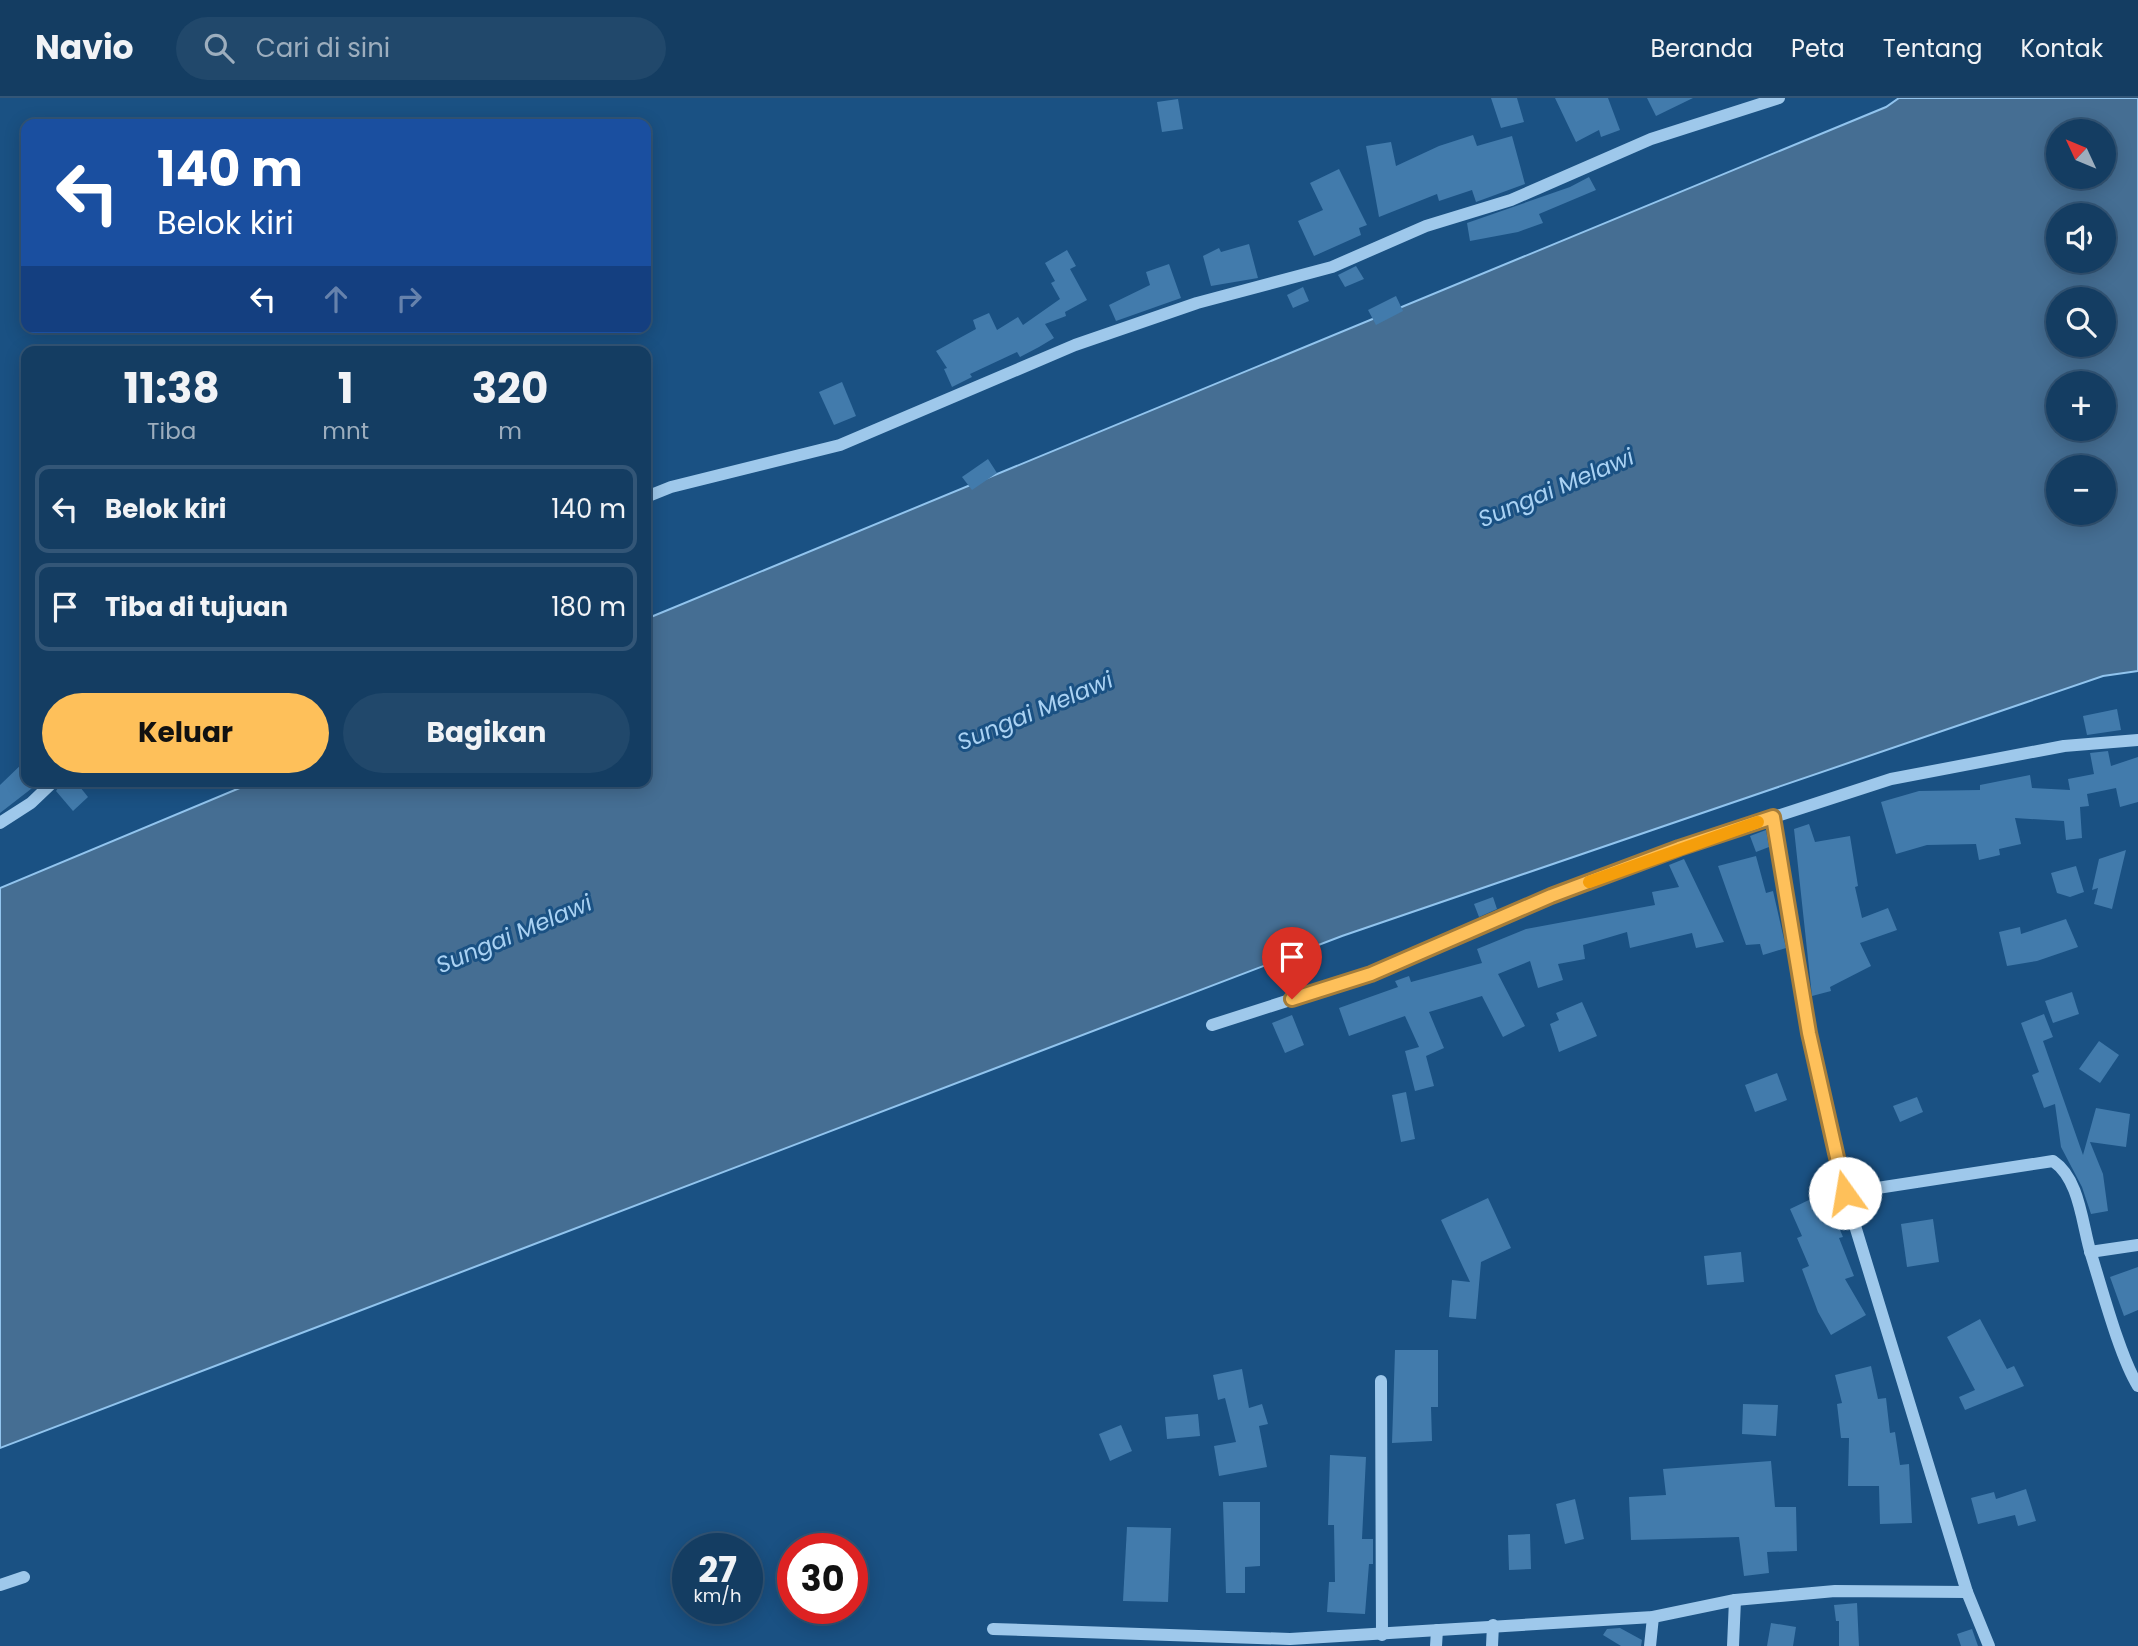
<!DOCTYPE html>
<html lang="id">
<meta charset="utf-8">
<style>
:root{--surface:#143d62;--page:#21486b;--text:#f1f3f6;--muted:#9daebe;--line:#335677;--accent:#fec05a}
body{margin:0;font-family:Poppins,sans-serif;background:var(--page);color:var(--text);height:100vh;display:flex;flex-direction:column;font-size:26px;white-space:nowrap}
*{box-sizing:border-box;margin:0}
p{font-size:23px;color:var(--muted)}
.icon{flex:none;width:38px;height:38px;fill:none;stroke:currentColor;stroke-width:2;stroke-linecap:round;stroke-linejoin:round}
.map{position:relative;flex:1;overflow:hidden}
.details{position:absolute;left:21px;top:248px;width:630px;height:441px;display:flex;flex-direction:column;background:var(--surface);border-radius:14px;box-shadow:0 4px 18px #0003,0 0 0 2px var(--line)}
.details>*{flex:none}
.banner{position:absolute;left:21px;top:21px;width:630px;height:214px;border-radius:14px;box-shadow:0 4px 18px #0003,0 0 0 2px var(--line);background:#1a4fa0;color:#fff;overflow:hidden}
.needle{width:46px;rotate:314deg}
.controls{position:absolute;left:2046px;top:21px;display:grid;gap:14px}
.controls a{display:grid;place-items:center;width:70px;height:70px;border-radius:50%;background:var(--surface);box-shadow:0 4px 18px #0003,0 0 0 2px var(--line);font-size:35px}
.speed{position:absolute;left:672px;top:1435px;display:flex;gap:14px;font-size:35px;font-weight:700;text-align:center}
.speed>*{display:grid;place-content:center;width:91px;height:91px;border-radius:50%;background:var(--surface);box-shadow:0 4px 18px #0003,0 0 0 2px var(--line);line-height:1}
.speed small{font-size:18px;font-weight:400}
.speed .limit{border:10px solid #d22;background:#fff;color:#111}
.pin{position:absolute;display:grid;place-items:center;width:60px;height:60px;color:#fff;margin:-72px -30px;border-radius:50% 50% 50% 0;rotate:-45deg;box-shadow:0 0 7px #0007}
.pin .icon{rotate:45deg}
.me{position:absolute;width:77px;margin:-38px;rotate:347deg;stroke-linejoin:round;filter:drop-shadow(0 0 5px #0008)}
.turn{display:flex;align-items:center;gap:24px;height:147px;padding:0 21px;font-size:32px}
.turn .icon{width:91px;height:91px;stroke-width:2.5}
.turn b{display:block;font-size:49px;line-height:60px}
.lanes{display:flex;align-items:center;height:66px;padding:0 21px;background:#0003;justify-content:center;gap:35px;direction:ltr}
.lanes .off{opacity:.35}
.eta{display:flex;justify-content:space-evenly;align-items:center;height:119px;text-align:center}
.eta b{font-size:42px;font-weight:700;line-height:49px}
.action{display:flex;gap:14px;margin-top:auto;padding:14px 21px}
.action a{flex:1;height:80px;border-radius:42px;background:var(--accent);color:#111;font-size:28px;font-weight:700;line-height:80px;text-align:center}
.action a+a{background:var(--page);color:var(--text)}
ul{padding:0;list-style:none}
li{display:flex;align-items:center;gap:21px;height:88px;margin:0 14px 10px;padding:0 7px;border:4px solid var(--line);border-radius:14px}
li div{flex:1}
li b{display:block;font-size:26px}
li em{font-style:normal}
header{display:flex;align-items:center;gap:42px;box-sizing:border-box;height:98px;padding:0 35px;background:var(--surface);border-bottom:2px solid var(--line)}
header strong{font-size:33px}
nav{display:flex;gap:38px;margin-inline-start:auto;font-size:24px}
.search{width:490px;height:63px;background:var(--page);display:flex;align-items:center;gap:18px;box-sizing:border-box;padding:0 24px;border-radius:38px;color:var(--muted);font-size:26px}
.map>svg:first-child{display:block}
</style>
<header>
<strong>Navio</strong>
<div class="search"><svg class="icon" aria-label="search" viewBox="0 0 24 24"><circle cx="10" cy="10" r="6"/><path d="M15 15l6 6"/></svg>Cari di sini</div>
<nav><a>Beranda</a><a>Peta</a><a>Tentang</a><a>Kontak</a></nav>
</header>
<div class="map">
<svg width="2138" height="1548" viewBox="0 0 2138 1548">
<rect width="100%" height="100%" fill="#1a5183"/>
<path fill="#456e93" stroke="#91c4ee" stroke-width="2" fill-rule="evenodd" d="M1899 0H2138V573L2103 578 1342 838 0 1350V790L254 684H646V521L1886 9ZM2058 33H2104V79H2058ZM2058 117H2104V163H2058ZM2058 201H2104V247H2058ZM2058 285H2104V331H2058ZM2058 369H2104V415H2058Z"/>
<g fill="#427bac">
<path d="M1491 0H1517L1524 24 1501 30Z"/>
<path d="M1555 0H1608L1620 32 1601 39 1599 32 1576 44Z"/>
<path d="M1647 0H1693L1656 18Z"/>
<path d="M1178 1 1183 31 1162 34 1157 4Z"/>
<path d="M1473 37 1477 48 1512 38 1525 86 1476 104 1472 92 1439 103 1437 96 1379 119 1366 48 1391 44 1396 68 1439 48Z"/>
<path d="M1339 71 1367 127 1359 130 1361 137 1314 158 1298 123 1323 112 1310 85Z"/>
<path d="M1589 79 1596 92 1539 116 1543 125 1518 134 1470 143 1467 125 1570 89Z"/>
<path d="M1249 146 1258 180 1211 188 1203 158 1219 150 1221 154Z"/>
<path d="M1067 152 1076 168 1070 171 1087 202 1065 214 1066 218 1045 226 1054 240 1039 249 1020 259 1017 254 970 276 972 279 952 289 944 271 947 270 936 253 976 231 973 222 989 215 997 232 1018 219 1023 227 1060 201 1051 185 1055 183 1045 165Z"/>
<path d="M1169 166 1181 200 1116 223 1109 207 1150 187 1146 174Z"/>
<path d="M1356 168 1364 181 1345 189 1338 177Z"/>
<path d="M1303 189 1309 203 1293 210 1287 197Z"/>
<path d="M1396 198 1403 213 1376 227 1368 212Z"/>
<path d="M842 284 856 318 834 327 819 294Z"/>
<path d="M988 361 997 375 972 392 962 379Z"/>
<path d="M2117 611 2121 632 2087 637 2083 618Z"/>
<path d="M2108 653 2111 668 2138 659V704L2120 709 2116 690 2087 696 2089 708 2080 709 2082 740 2066 742 2064 723 2015 720 2021 746 1999 751 2000 757 1979 762 1976 746 1927 747 1896 756 1881 704 1919 693 1980 692V687L2030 677 2032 690 2070 692 2068 681 2094 676 2090 655Z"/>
<path d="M26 662V684H40L0 715V687Z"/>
<path d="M62 684H76L88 699 73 713 56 693Z"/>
<path d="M1809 726 1815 744 1850 738 1858 788 1855 789 1862 820 1888 810 1897 832 1860 845 1871 868 1830 889 1831 893 1812 898 1794 731Z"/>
<path d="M1766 732 1769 749 1756 754 1750 738Z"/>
<path d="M2126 752 2112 811 2094 806 2098 790 2092 792 2099 761Z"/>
<path d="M1756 758 1766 795 1773 793 1786 850 1763 857 1760 846 1746 847 1718 768Z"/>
<path d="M1684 761 1724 844 1696 850 1692 835 1630 850 1627 834 1583 847 1585 861 1558 866 1563 882 1538 890 1530 863 1498 876 1525 928 1503 939 1482 898 1429 914 1444 950 1426 958 1434 988 1415 993 1405 953 1419 949 1405 918 1349 938 1339 910 1398 889 1395 883 1409 878 1411 884 1482 865 1477 851 1526 831 1655 807 1652 794 1679 789 1669 767Z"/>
<path d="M2076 768 2084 794 2070 799 2057 795 2051 775Z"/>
<path d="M1493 799 1497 811 1479 819 1474 806Z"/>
<path d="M2066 821 2078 849 2037 863 2007 868 1999 834 2020 829 2021 836Z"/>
<path d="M2072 894 2079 916 2053 925 2045 903Z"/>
<path d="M1582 904 1597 938 1559 954 1550 926 1559 922 1556 915Z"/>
<path d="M2044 916 2053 939 2043 943 2083 1057 2096 1010 2130 1016 2126 1049 2090 1044 2103 1076 2108 1113 2091 1116 2082 1089 2061 1049 2055 1006 2044 1010 2032 977 2039 974 2021 925Z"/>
<path d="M1292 917 1304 947 1285 955 1272 925Z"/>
<path d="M2099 943 2119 957 2100 985 2079 971Z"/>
<path d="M1777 975 1787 1002 1755 1014 1745 987Z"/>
<path d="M1406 994 1415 1041 1401 1044 1392 997Z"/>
<path d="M1917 999 1923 1014 1900 1024 1893 1008Z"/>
<path d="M1832 1091 1841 1112 1833 1115 1843 1139 1839 1140 1854 1178 1845 1181 1866 1217 1831 1237 1818 1214 1802 1171 1809 1168 1797 1140 1802 1138 1790 1111Z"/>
<path d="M1488 1100 1511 1150 1481 1164 1476 1221 1449 1219 1452 1182 1470 1184 1441 1122Z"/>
<path d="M1933 1121 1939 1164 1907 1169 1901 1126Z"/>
<path d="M1741 1154 1744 1184 1707 1187 1704 1158Z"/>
<path d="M2138 1169V1212L2124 1218 2110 1179Z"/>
<path d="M1980 1221 2007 1271 2014 1268 2024 1288 1965 1312 1959 1299 1975 1292 1947 1239Z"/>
<path d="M1395 1252H1438V1309H1431L1432 1343 1392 1345Z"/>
<path d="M1871 1268 1878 1301 1886 1300 1890 1335 1895 1334 1900 1367 1909 1366 1912 1425 1880 1426 1879 1388H1848L1849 1340H1841L1837 1306 1842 1305 1835 1277Z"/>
<path d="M1242 1271 1249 1310 1262 1306 1268 1326 1259 1328 1267 1369 1219 1378 1214 1348 1236 1344 1225 1300 1218 1302 1213 1277Z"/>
<path d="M1743 1306 1778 1307 1776 1338 1742 1336Z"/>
<path d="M1198 1316 1200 1338 1167 1341 1165 1319Z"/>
<path d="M1121 1327 1132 1353 1110 1363 1099 1336Z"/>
<path d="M1330 1357 1366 1359 1362 1441H1373V1466H1369L1365 1516 1327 1514 1329 1484H1335L1334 1427H1328Z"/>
<path d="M1771 1363 1775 1409H1796L1797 1453 1767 1454 1769 1475 1744 1478 1739 1439 1631 1442 1629 1399 1666 1397 1663 1371Z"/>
<path d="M2026 1391 2036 1423 2018 1428 2015 1417 1978 1426 1971 1400 1994 1394 1996 1401Z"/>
<path d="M1575 1401 1584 1441 1565 1446 1556 1406Z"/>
<path d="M1223 1404H1260V1468L1245 1469V1495H1226Z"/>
<path d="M1127 1429 1171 1430 1168 1504 1123 1503Z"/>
<path d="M1530 1436 1531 1471 1509 1472 1508 1437Z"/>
<path d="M1857 1505 1859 1548H1839V1523H1836L1834 1507Z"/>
<path d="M1771 1525 1796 1529 1793 1548H1767Z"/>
<path d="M1620 1530 1642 1542 1641 1548H1621L1603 1537 1607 1531Z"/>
<path d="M1972 1531 1978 1548H1961L1957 1536Z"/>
</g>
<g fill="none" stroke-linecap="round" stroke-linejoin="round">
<g stroke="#9ec8eb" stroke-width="12">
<path d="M646 399 671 389 840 347 1075 247 1197 205 1332 169 1426 128 1511 102 1651 41 1779 0"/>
<path d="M1773 719 1809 935 1845 1095 1967 1494 1989 1548"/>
<path d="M0 725 31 705 53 684"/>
<path d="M1212 927 1371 876 1526 808 1679 750 1891 681 2064 648 2138 642"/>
<path d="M1845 1095 2053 1063C2080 1081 2082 1127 2091 1156 2102 1191 2120 1259 2138 1288"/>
<path d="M2090 1154 2138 1147"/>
<path d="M1381 1283 1382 1537"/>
<path d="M0 1487 24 1479"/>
<path d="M993 1531 1290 1541 1653 1519 1735 1502 1835 1493 1967 1494"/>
<path d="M1436 1548 1437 1532"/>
<path d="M1492 1548 1493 1527"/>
<path d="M1650 1548 1653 1519"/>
<path d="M1733 1548 1735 1502"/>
</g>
</g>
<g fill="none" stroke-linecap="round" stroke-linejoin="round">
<g stroke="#a57d3a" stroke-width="18">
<path id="route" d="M1292 901 1371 876 1551 798 1679 750 1773 719 1809 935 1845 1095"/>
</g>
<use href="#route" stroke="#fec05a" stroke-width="12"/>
<path stroke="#f59e0b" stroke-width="12" d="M1589 784 1758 724"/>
</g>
<g text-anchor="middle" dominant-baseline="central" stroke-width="6" stroke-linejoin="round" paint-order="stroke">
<g font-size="23" font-style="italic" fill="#aad2f3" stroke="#1a5183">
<text transform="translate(1556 390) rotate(-23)">Sungai Melawi</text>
<text transform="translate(1035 613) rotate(-23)">Sungai Melawi</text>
<text transform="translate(514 836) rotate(-23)">Sungai Melawi</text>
</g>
</g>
</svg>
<div class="controls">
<a><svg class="needle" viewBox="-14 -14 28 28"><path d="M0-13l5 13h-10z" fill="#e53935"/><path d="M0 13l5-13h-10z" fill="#9daebe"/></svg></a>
<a><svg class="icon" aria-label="sound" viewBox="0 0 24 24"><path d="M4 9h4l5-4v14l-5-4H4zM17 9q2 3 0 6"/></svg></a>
<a><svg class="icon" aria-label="search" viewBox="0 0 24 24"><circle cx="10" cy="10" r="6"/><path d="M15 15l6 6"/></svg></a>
<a>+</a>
<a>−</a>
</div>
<div class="speed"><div>27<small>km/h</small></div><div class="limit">30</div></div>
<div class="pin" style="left:1292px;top:901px;background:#d93025"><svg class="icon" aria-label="arrive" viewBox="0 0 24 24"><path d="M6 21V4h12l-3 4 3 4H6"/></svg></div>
<svg class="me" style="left:1845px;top:1095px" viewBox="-20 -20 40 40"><circle r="19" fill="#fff"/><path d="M0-13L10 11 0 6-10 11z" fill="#fec05a"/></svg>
<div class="banner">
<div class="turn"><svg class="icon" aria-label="left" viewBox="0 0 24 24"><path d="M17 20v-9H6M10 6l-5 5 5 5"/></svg><div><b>140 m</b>Belok kiri</div></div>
<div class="lanes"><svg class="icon" aria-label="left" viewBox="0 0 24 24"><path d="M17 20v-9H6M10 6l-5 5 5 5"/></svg><svg class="icon off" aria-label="ahead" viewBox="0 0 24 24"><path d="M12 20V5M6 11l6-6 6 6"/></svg><svg class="icon off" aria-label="right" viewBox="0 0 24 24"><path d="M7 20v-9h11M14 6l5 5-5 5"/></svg></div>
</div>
<section class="details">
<div class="eta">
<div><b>11:38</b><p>Tiba</p></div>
<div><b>1</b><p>mnt</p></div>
<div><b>320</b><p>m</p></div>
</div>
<ul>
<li><svg class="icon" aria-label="left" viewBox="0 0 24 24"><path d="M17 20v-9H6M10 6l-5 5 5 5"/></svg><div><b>Belok kiri</b></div><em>140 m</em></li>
<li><svg class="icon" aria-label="arrive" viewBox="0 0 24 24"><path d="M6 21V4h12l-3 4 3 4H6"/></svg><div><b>Tiba di tujuan</b></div><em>180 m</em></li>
</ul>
<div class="action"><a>Keluar</a><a>Bagikan</a></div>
</section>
</div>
